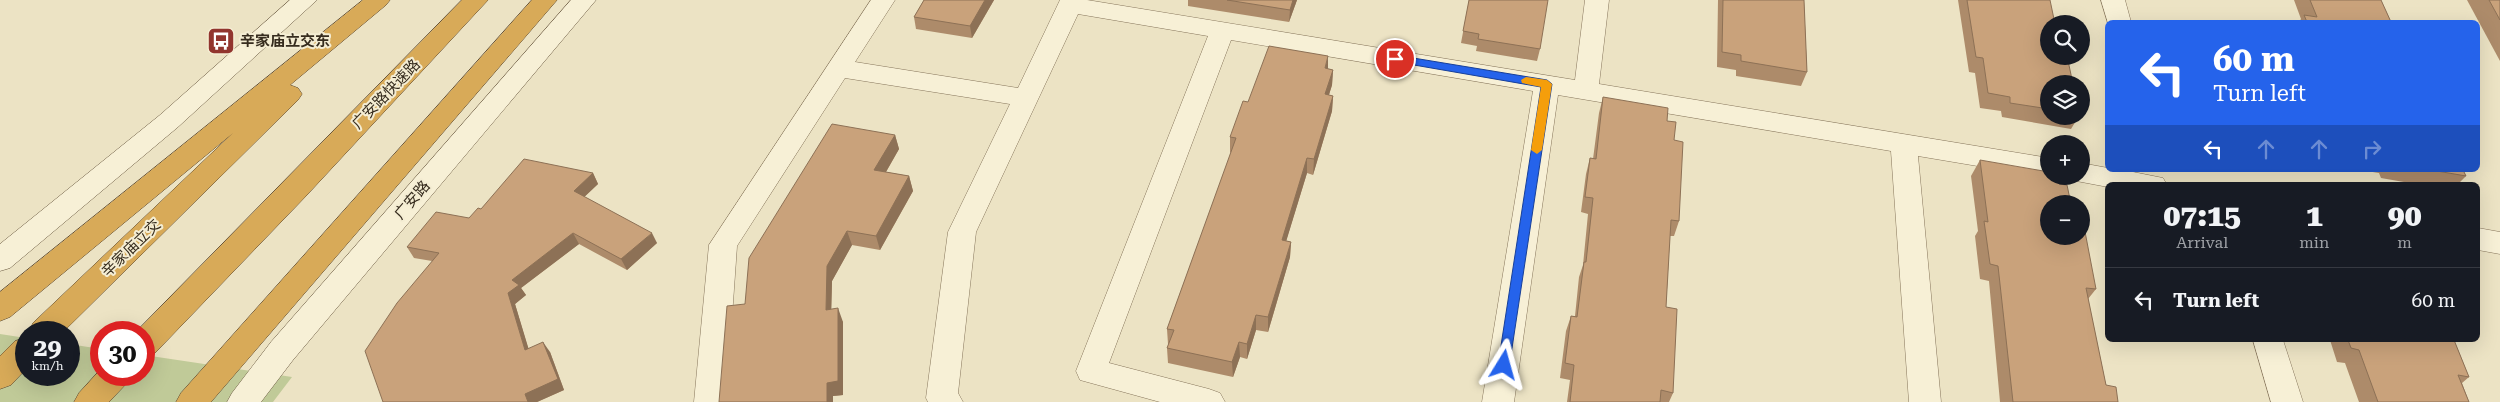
<!DOCTYPE html>
<meta charset="utf-8">
<style>
:root{--surface:#171b24;--page:#242831;--text:#f1f3f6;--muted:#9ea1a6;--line:#363941}
body{margin:0;font-family:"Roboto Serif","Noto Sans SC",serif;background:var(--page);color:var(--text);height:100vh;display:flex;flex-direction:column;font-size:19px;white-space:nowrap}
*{box-sizing:border-box;margin:0}
p{font-size:16px;color:var(--muted)}
.icon{flex:none;width:28px;height:28px;fill:none;stroke:currentColor;stroke-width:2;stroke-linecap:round;stroke-linejoin:round}
.map{position:relative;flex:1;overflow:hidden}
.side{position:absolute;left:2105px;top:182px;width:375px;height:160px;display:flex;flex-direction:column;background:var(--surface);border-radius:8px;box-shadow:0 5px 20px #0002}
.side>*{flex:none}
.banner{position:absolute;left:2105px;top:20px;width:375px;height:152px;border-radius:8px;box-shadow:0 5px 20px #0002;background:#2563eb;color:#fff;overflow:hidden}
.fabs{position:absolute;left:2040px;top:15px;display:grid;gap:10px}
.fabs a{display:grid;place-items:center;width:50px;height:50px;border-radius:50%;background:var(--surface);box-shadow:0 5px 20px #0002;font-size:25px}
.speed{position:absolute;left:15px;top:321px;display:flex;gap:10px;font-size:25px;font-weight:700;text-align:center}
.speed>*{display:grid;place-content:center;width:65px;height:65px;border-radius:50%;background:var(--surface);box-shadow:0 5px 20px #0002;line-height:1}
.speed small{font-size:12px;font-weight:400}
.speed .limit{border:8px solid #d22;background:#fff;color:#111}
.pin{position:absolute;display:grid;place-items:center;width:42px;height:42px;color:#fff;margin:-21px;border:2px solid #fff;border-radius:50%;box-shadow:0 1px 5px #0007}
.me{position:absolute;width:55px;margin:-28px;rotate:8deg;stroke-linejoin:round;filter:drop-shadow(0 0 4px #0008)}
.turn{display:flex;align-items:center;gap:18px;height:105px;padding:0 25px;font-size:22px}
.turn .icon{width:65px;height:65px;stroke-width:2.5}
.turn b{display:block;font-size:35px;line-height:42px}
.lanes{display:flex;align-items:center;height:48px;padding:0 25px;background:#0003;justify-content:center;gap:25px;direction:ltr}
.lanes .off{opacity:.35}
.eta{display:flex;justify-content:space-evenly;align-items:center;height:85px;text-align:center}
.eta b{font-size:30px;font-weight:800;line-height:35px}
ul{padding:0;list-style:none}
li{display:flex;align-items:center;gap:15px;height:65px;padding:0 25px;border-top:1px solid var(--line)}
li div{flex:1}
li b{display:block;font-size:19px}
li em{font-style:normal}
.map>svg:first-child{display:block}
</style>
<div class="map">
<svg width="2500" height="402" viewBox="0 0 2500 402">
<rect width="100%" height="100%" fill="#ece3c4"/>
<path fill="#c0ca98" d="M0 334 26 338V375H69V344L101 349V375H144V355L292 377 273 402H0Z"/>
<g fill="none" stroke-linecap="round" stroke-linejoin="round">
<g stroke="#86755b" stroke-width="1">
<g id="street">
<path d="M871 0H895L855 62 1018 88 1060 0H1087L1575 80 1585 0H1609L1599 84 2049 158V176H2054L2049 178 1918 156 1941 402H1909L1891 151 1558 95 1514 402H1482L1533 91 1231 40 1109 363 1209 389 1220 393 1225 402H1160L1080 380 1076 371 1208 36 1078 14 976 232 958 393 963 402H928L926 398 948 232 1010 104 845 78 737 246 726 402H694L709 245Z"/>
<path d="M2101 0H2125L2131 22 2108 23Z"/>
<path d="M2081 163 2108 168V170H2123L2163 178 2167 185H2108V187L2071 180 2069 176H2081Z"/>
<path d="M2478 228 2500 232V254L2478 250Z"/>
<path d="M2253 340H2283L2303 402H2271Z"/>
</g>
</g>
<g stroke="#67563e" stroke-width="1">
<g id="secondary">
<path d="M290 0H317L178 127 10 268 0 271V244L160 115Z"/>
<path d="M571 0H596L293 360 261 402H227L232 393 271 342Z"/>
</g>
</g>
<g stroke="#54432f" stroke-width="1">
<g id="highway">
<path d="M363 0H390L386 5 290 85 298 88 302 94 298 100 63 332H29L33 323 233 133 10 317 0 321V292Z"/>
<path d="M462 0H488L306 196 155 353 144 356V332H136Z"/>
<path d="M532 0H557L211 402H176L181 393Z"/>
<path d="M26 338V369L11 385 0 389V356L15 341Z"/>
<path d="M101 369V375H130L126 384 109 402H74L79 393Z"/>
</g>
</g>
<use href="#street" fill="#f7f0d6" fill-rule="evenodd"/>
<use href="#secondary" fill="#f7f0d6" fill-rule="evenodd"/>
<use href="#highway" fill="#d8aa58" fill-rule="evenodd"/>
</g>
<g fill="#ad8b6a">
<path d="M924 0H994L972 38 916 29 914 17Z"/>
<path d="M1188 0H1297L1289 22 1188 6Z"/>
<path d="M1469 0 1540 49 1537 61 1476 51 1477 46 1461 43Z"/>
<path d="M1718 0H1804L1807 72 1801 86 1736 76V70L1717 67Z"/>
<path d="M1958 0H2050L2049 116H2079L2071 129 2002 117 2001 111 1980 108 1975 73 1969 72Z"/>
<path d="M2294 0H2381L2391 22H2299L2301 19Z"/>
<path d="M2467 0H2500V61Z"/>
<path d="M1328 69 1333 70 1332 85 1329 95 1333 96 1332 111 1313 175 1307 173 1286 241 1291 242 1290 257 1268 332 1256 330 1247 359 1240 357 1233 377 1168 363 1167 348 1169 344H1168L1167 329 1231 153 1230 152V137Z"/>
<path d="M1603 97 1667 121 1674 140 1679 221 1674 236H1670L1666 307 1673 393 1669 402H1567L1570 380 1560 378 1566 331 1571 316H1575L1579 277 1583 265 1588 214 1581 212 1586 174 1590 158 1593 159 1599 113Z"/>
<path d="M895 135 899 149 886 172 909 176 913 191 880 250 852 245 832 281 831 309 843 322V395L833 396 745 304Z"/>
<path d="M1980 160 2049 204 2096 289 2088 299 2106 385 2118 402H2000L1989 281 1980 279 1975 236 1978 231 1971 176Z"/>
<path d="M2360 170H2463L2466 176 2457 185H2421L2381 178 2379 173Z"/>
<path d="M593 173 598 184 584 197 657 243 627 270 579 244 521 288 526 295 515 304 528 348 550 352 564 390 537 402H383L432 261 414 258 407 247 469 218Z"/>
<path d="M2330 340H2454L2469 377 2462 383 2469 402H2359L2345 363 2337 362Z"/>
</g>
<g fill="#8d7156">
<path d="M985 0H994L972 38 970 26Z"/>
<path d="M1293 0H1297L1289 22 1290 10Z"/>
<path d="M1328 56V72L1325 68Z"/>
<path d="M1333 70 1332 85 1324 110 1325 94Z"/>
<path d="M1333 96 1332 111 1313 175 1314 159Z"/>
<path d="M895 135 899 149 879 184 874 170Z"/>
<path d="M1307 158V173L1282 255V240Z"/>
<path d="M593 173 598 184 579 202 574 191Z"/>
<path d="M909 176 913 191 880 250 876 236Z"/>
<path d="M847 231 852 245 832 281 831 324 826 310 827 266Z"/>
<path d="M573 233 579 244 521 288 526 295 515 304 532 360 525 350 508 293 512 280Z"/>
<path d="M652 233 657 243 627 270 621 259Z"/>
<path d="M1291 242 1290 257 1268 332V317Z"/>
<path d="M838 308 843 322V395L833 396V402H827V383Z"/>
<path d="M1256 315V330L1247 359V344Z"/>
<path d="M543 342 550 352 564 390 537 402H528L525 394Z"/>
<path d="M1239 342 1240 357 1233 377 1232 362Z"/>
</g>
<g fill="#c9a27b" stroke="#8d7156">
<path d="M924 0H985L970 26 914 17Z"/>
<path d="M1227 0H1293L1290 10Z"/>
<path d="M1469 0H1548L1540 49 1478 39 1479 34 1463 31Z"/>
<path d="M1723 0H1804L1807 72 1741 61V55L1722 52Z"/>
<path d="M1967 0H2050L2055 24H2049V56H2067L2073 84H2049V109L2010 103V97L1988 93 1983 58 1976 57Z"/>
<path d="M2310 0H2381L2391 22H2307L2304 15 2317 17Z"/>
<path d="M2489 0H2500V20Z"/>
<path d="M1269 46 1328 56 1325 68 1333 70 1325 94 1333 96 1314 159 1307 158 1282 240 1291 242 1268 317 1256 315 1247 344 1239 342 1232 362 1167 348 1174 330 1167 329 1236 138 1230 137 1243 101 1248 102Z"/>
<path d="M1603 97 1668 108 1667 121 1676 122 1674 140 1683 142 1679 221 1671 220 1666 307 1677 309 1673 393 1661 390 1660 402H1570L1574 365 1565 363 1571 316 1577 317 1584 262H1586L1593 198 1585 197 1590 158 1596 159Z"/>
<path d="M832 124 895 135 874 170 909 176 876 236 847 231 827 266 826 310 838 308V381L827 383V402H719L727 306 745 304 749 258Z"/>
<path d="M524 159 593 173 574 191 652 233 621 259 573 233 512 280 519 285 508 293 525 350 543 342 558 379 525 394 528 402H383L365 351 397 303 439 253 407 247 436 212 469 218 478 208 481 209Z"/>
<path d="M1980 160 2049 172V176H2058L2059 184 2067 185 2071 204H2049V236H2081V216H2082L2096 289 2086 288 2106 385 2116 387 2118 402H2013L1998 266 1990 264 1984 221 1988 222Z"/>
<path d="M2431 170H2463L2466 176Z"/>
<path d="M2348 340H2454L2469 377 2458 375 2469 402H2378L2359 350 2351 348Z"/>
</g>
<path fill="#2563eb" stroke="#184099" d="M1395 55 1547 80 1552 84 1509 368H1500L1498 365 1541 87 1391 61V56Z"/>
<path fill="#f59e0b" d="M1526 77 1547 80 1552 84 1542 150 1537 154 1531 150 1541 87 1522 83 1521 80Z"/>
<defs>
<g id="bus-square" transform="scale(1.4375)"><rect x="-9" y="-9" width="18" height="18" rx="4" fill="#92352e" stroke="#f4edd3"/><path d="M-5-6H5V4H4V6H2V4H-2V6H-4V4H-5ZM-3.5-4V0h7V-4ZM-3.5 1.2v1.5H-2V1.2ZM2 1.2v1.5H3.5V1.2Z" fill="#fff"/></g>
</defs>
<g fill-rule="evenodd">
<use href="#bus-square" x="221" y="41"/>
</g>
<g text-anchor="middle" dominant-baseline="central" stroke-width="4" stroke-linejoin="round" paint-order="stroke">
<g font-size="15" font-weight="bold" fill="#362c1e" stroke="#f4edd3" text-anchor="start">
<text x="240" y="41">辛家庙立交东</text>
</g>
<g font-size="15" fill="#362c1e" stroke="#f4edd3">
<text transform="translate(386 94) rotate(-46)">广安路快速路</text>
<text transform="translate(412 200) rotate(-49)">广安路</text>
<text transform="translate(131 248) rotate(-44)">辛家庙立交</text>
</g>
</g>
</svg>
<div class="fabs">
<a><svg class="icon" aria-label="search" viewBox="0 0 24 24"><circle cx="10" cy="10" r="6"/><path d="M15 15l6 6"/></svg></a>
<a><svg class="icon" aria-label="layers" viewBox="0 0 24 24"><path d="M12 4l9 5-9 5-9-5zM3 14l9 5 9-5"/></svg></a>
<a>+</a>
<a>−</a>
</div>
<div class="speed"><div>29<small>km/h</small></div><div class="limit">30</div></div>
<div class="pin" style="left:1395px;top:59px;background:#d93025"><svg class="icon" aria-label="arrive" viewBox="0 0 24 24"><path d="M6 21V4h12l-3 4 3 4H6"/></svg></div>
<svg class="me" style="left:1504px;top:365px" viewBox="-20 -20 40 40"><path d="M0-17L14 15 0 8-14 15z" fill="#2563eb" stroke="#fff" stroke-width="4"/></svg>
<div class="banner">
<div class="turn"><svg class="icon" aria-label="left" viewBox="0 0 24 24"><path d="M17 20v-9H6M10 6l-5 5 5 5"/></svg><div><b>60 m</b>Turn left</div></div>
<div class="lanes"><svg class="icon" aria-label="left" viewBox="0 0 24 24"><path d="M17 20v-9H6M10 6l-5 5 5 5"/></svg><svg class="icon off" aria-label="ahead" viewBox="0 0 24 24"><path d="M12 20V5M6 11l6-6 6 6"/></svg><svg class="icon off" aria-label="ahead" viewBox="0 0 24 24"><path d="M12 20V5M6 11l6-6 6 6"/></svg><svg class="icon off" aria-label="right" viewBox="0 0 24 24"><path d="M7 20v-9h11M14 6l5 5-5 5"/></svg></div>
</div>
<section class="side">
<div class="eta">
<div><b>07:15</b><p>Arrival</p></div>
<div><b>1</b><p>min</p></div>
<div><b>90</b><p>m</p></div>
</div>
<ul>
<li><svg class="icon" aria-label="left" viewBox="0 0 24 24"><path d="M17 20v-9H6M10 6l-5 5 5 5"/></svg><div><b>Turn left</b></div><em>60 m</em></li>
</ul>
</section>
</div>
